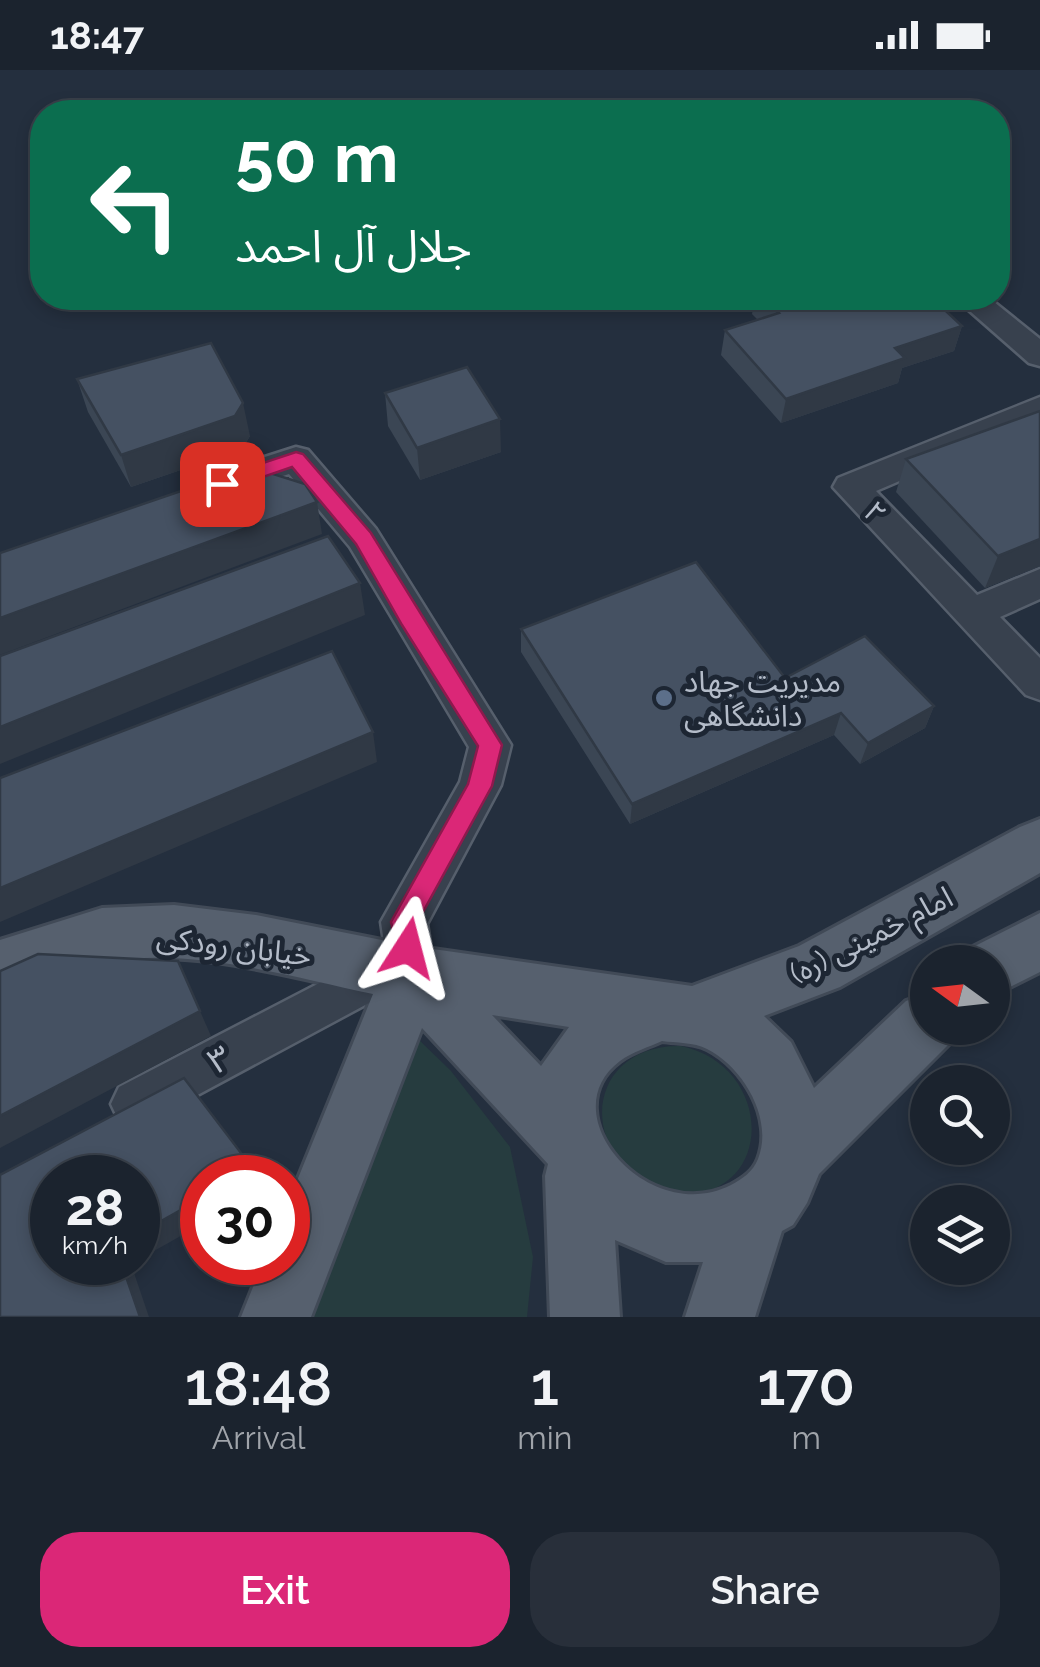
<!DOCTYPE html>
<meta charset="utf-8">
<style>
:root{--surface:#1b232e;--page:#282f3a;--text:#f1f3f6;--muted:#a0a4aa;--line:#39404a;--accent:#db2777}
body{margin:0;font-family:Raleway,"Noto Sans Arabic",sans-serif;background:var(--page);color:var(--text);height:100vh;display:flex;flex-direction:column;font-size:38px;white-space:nowrap}
*{box-sizing:border-box;margin:0}
p{font-size:32px;color:var(--muted)}
.icon{flex:none;width:55px;height:55px;fill:none;stroke:currentColor;stroke-width:2;stroke-linecap:round;stroke-linejoin:round}
.map{position:relative;height:1247px;overflow:hidden}
.panel{display:flex;flex-direction:column;background:var(--surface);flex:1}
.panel>*{flex:none}
.top-card{position:absolute;left:30px;top:30px;width:980px;height:210px;border-radius:40px;box-shadow:0 5px 15px #0003,0 0 0 2px var(--line);background:#0b6e4f;color:#fff;overflow:hidden}
.needle{width:65px;rotate:285deg}
.buttons{position:absolute;left:910px;top:875px;display:grid;gap:20px}
.buttons a{display:grid;place-items:center;width:100px;height:100px;border-radius:50%;background:var(--surface);box-shadow:0 5px 15px #0003,0 0 0 2px var(--line);font-size:50px}
.speed{position:absolute;left:30px;top:1085px;display:flex;gap:20px;font-size:50px;font-weight:700;text-align:center}
.speed>*{display:grid;place-content:center;width:130px;height:130px;border-radius:50%;background:var(--surface);box-shadow:0 5px 15px #0003,0 0 0 2px var(--line);line-height:1}
.speed small{font-size:25px;font-weight:400}
.speed .limit{border:15px solid #d22;background:#fff;color:#111}
.pin{position:absolute;display:grid;place-items:center;width:85px;height:85px;color:#fff;margin:-42px;border-radius:20px;box-shadow:0 5px 15px #0006}
.me{position:absolute;width:110px;margin:-55px;rotate:9deg;stroke-linejoin:round;filter:drop-shadow(0 0 8px #0008)}
.turn{display:flex;align-items:center;gap:35px;height:210px;padding:0 40px;font-size:45px}
.turn .icon{width:130px;height:130px;stroke-width:2.5}
.turn b{display:block;font-size:70px;line-height:85px}
.eta{display:flex;justify-content:space-evenly;align-items:center;height:170px;text-align:center}
.eta b{font-size:60px;font-weight:600;line-height:70px}
.button{display:flex;gap:20px;margin-top:auto;padding:20px 40px}
.button a{flex:1;height:115px;border-radius:40px;background:var(--accent);color:#fff;font-size:40px;font-weight:600;line-height:115px;text-align:center}
.button a+a{background:var(--page);color:var(--text)}
.status{display:flex;justify-content:space-between;align-items:center;height:70px;padding:0 50px;background:var(--surface);direction:ltr}
.status svg{height:28px;fill:currentColor}
.map>svg:first-child{display:block}
</style>
<div class="status"><b>18:47</b><svg viewBox="0 0 49 12"><path d="M0 12V9h3v3zM5 12V6h3v6zM10 12V3h3v9zM15 12V0h3v12zM26 1h20v11H26zM47 4h2v5h-2z"/></svg></div>
<div class="map">
<svg width="1040" height="1247" viewBox="0 0 1040 1247">
<rect width="100%" height="100%" fill="#242f3e"/>
<g fill="#263c3f">
<path d="M414 965 451 1001 510 1077 533 1187 527 1247H301Z"/>
<path d="M681 976C772 995 777 1121 685 1125 675 1126 666 1121 656 1117 574 1081 588 974 681 976Z"/>
</g>
<g fill="none" stroke-linecap="round" stroke-linejoin="round">
<g stroke="#565f6c" stroke-width="5">
<g id="minor">
<path d="M955 228H989L1040 269V296L1029 293Z"/>
<path d="M1040 327V351L876 421 977 525 1040 499V529L1000 547 1040 588V630L1026 625 833 417 838 408Z"/>
<path d="M296 377 308 380 376 459 511 675 501 715 427 854 435 904 428 919 412 925 395 919 136 1058 119 1051 111 1034 119 1017 385 879 381 852 460 712 469 677 350 477 289 404 212 429 199 426 194 417 199 408Z"/>
</g>
</g>
<g stroke="#414a57" stroke-width="6">
<g id="major">
<path d="M1040 749V803L840 917 764 946 791 972 814 1018 906 931 928 923V958H957L950 973 819 1104 807 1133 793 1155 782 1161 755 1247H685L703 1192H666L615 1170 620 1247H550L545 1106 548 1094 422 958 311 1247H241L263 1192H288V1133L373 924C287 906 193 877 104 892 68 898 34 914 0 926V870L102 838 174 835 256 845 412 876 692 916 799 876 1020 757ZM492 945 569 957 541 996ZM662 971C676 973 694 972 707 979 743 997 774 1049 758 1089 753 1102 742 1109 731 1115 649 1157 549 1044 620 991 632 982 649 977 662 971Z"/>
<path d="M1040 843V902L992 926V892H964L971 878Z"/>
</g>
</g>
<use href="#minor" fill="#38414e" fill-rule="evenodd"/>
<use href="#major" fill="#56606e" fill-rule="evenodd"/>
</g>
<g fill="#3b4654">
<path d="M755 228H932L962 256 954 281 902 298 898 313 781 353 721 285 725 260 758 250 752 244Z"/>
<path d="M77 309 250 366 242 379 131 417 88 342Z"/>
<path d="M385 323 501 382 420 410 388 356Z"/>
<path d="M906 389 1040 496 985 518 896 422Z"/>
<path d="M521 559 785 608 934 636 925 658 860 694 834 665 630 754 521 582Z"/>
</g>
<g fill="#303945">
<path d="M962 256 954 281 902 298 898 313 781 353 786 329 895 278Z"/>
<path d="M243 333 250 366 242 379 131 417 121 385Z"/>
<path d="M500 349 501 382 420 410 417 378Z"/>
<path d="M317 432 322 464 0 585V548Z"/>
<path d="M1040 469V496L985 518 998 486Z"/>
<path d="M360 513 365 545 0 694V657Z"/>
<path d="M934 636 925 658 860 694 868 673Z"/>
<path d="M841 643 834 665 630 754 632 734Z"/>
<path d="M373 662 377 692 0 852V818Z"/>
<path d="M178 891 211 966 0 1078V1046Z"/>
<path d="M254 1100 258 1108H240Z"/>
<path d="M202 1128V1154L138 1190V1164Z"/>
<path d="M121 1192H134L131 1194 149 1247H140Z"/>
</g>
<g fill="#455162" stroke="#303945" stroke-width="2.5">
<path d="M764 228H932L962 256 895 278 905 288 786 329 725 260 779 243Z"/>
<path d="M211 273 243 333 235 346 121 385 77 309Z"/>
<path d="M467 297 500 349 417 378 385 323Z"/>
<path d="M1040 341V469L998 486 906 389Z"/>
<path d="M251 397 305 414 317 432 0 548V483Z"/>
<path d="M328 466 360 513 0 657V586Z"/>
<path d="M696 492 785 608 865 566 934 636 868 673 841 643 632 734 521 559Z"/>
<path d="M332 581 373 662 0 818V708Z"/>
<path d="M38 884 178 891 200 941 0 1046V901Z"/>
<path d="M184 1008 254 1100 240 1108H202V1128L138 1164V1108H52V1192H121L140 1247H0V1105Z"/>
</g>
<path fill="#db2777" stroke="#8e194d" stroke-width="2.5" d="M296 382 303 384 371 463 502 675 492 716 417 853 421 878 417 886 408 890 399 886 391 852 468 714 478 676 402 555 356 474 292 397 222 421 212 414 215 409Z"/>
<circle fill="#5c6f8a" stroke="#1d2633" stroke-width="4" cx="664" cy="628" r="10"/>
<g text-anchor="middle" dominant-baseline="central" stroke-width="10" stroke-linejoin="round" paint-order="stroke">
<g font-size="30" fill="#b4bcc9" stroke="#1d2633">
<text transform="translate(875 442) rotate(47)">۲</text>
<text transform="translate(871 865) rotate(-27)">امام خمینی (ره)</text>
<text transform="translate(234 876) rotate(7)">خیابان رودکی</text>
</g>
<g font-size="30" fill="#b4bcc9" stroke="#1d2633" text-anchor="start">
<text x="684" y="611">مدیریت جهاد<tspan x="684" dy="34">دانشگاهی</tspan></text>
</g>
<g font-size="35" fill="#b4bcc9" stroke="#1d2633">
<text transform="translate(219 989) rotate(-28)">۳</text>
</g>
</g>
</svg>
<div class="buttons">
<a><svg class="needle" viewBox="-14 -14 28 28"><path d="M0-13l5 13h-10z" fill="#e53935"/><path d="M0 13l5-13h-10z" fill="#a0a4aa"/></svg></a>
<a><svg class="icon" aria-label="search" viewBox="0 0 24 24"><circle cx="10" cy="10" r="6"/><path d="M15 15l6 6"/></svg></a>
<a><svg class="icon" aria-label="layers" viewBox="0 0 24 24"><path d="M12 4l9 5-9 5-9-5zM3 14l9 5 9-5"/></svg></a>
</div>
<div class="speed"><div>28<small>km/h</small></div><div class="limit">30</div></div>
<div class="pin" style="left:222px;top:414px;background:#d93025"><svg class="icon" aria-label="arrive" viewBox="0 0 24 24"><path d="M6 21V4h12l-3 4 3 4H6"/></svg></div>
<svg class="me" style="left:408px;top:878px" viewBox="-20 -20 40 40"><path d="M0-17L14 15 0 8-14 15z" fill="#db2777" stroke="#fff" stroke-width="4"/></svg>
<div class="top-card">
<div class="turn"><svg class="icon" aria-label="left" viewBox="0 0 24 24"><path d="M17 20v-9H6M10 6l-5 5 5 5"/></svg><div><b>50 m</b>جلال آل احمد</div></div>
</div>
</div>
<section class="panel">
<div class="eta">
<div><b>18:48</b><p>Arrival</p></div>
<div><b>1</b><p>min</p></div>
<div><b>170</b><p>m</p></div>
</div>
<div class="button"><a>Exit</a><a>Share</a></div>
</section>
